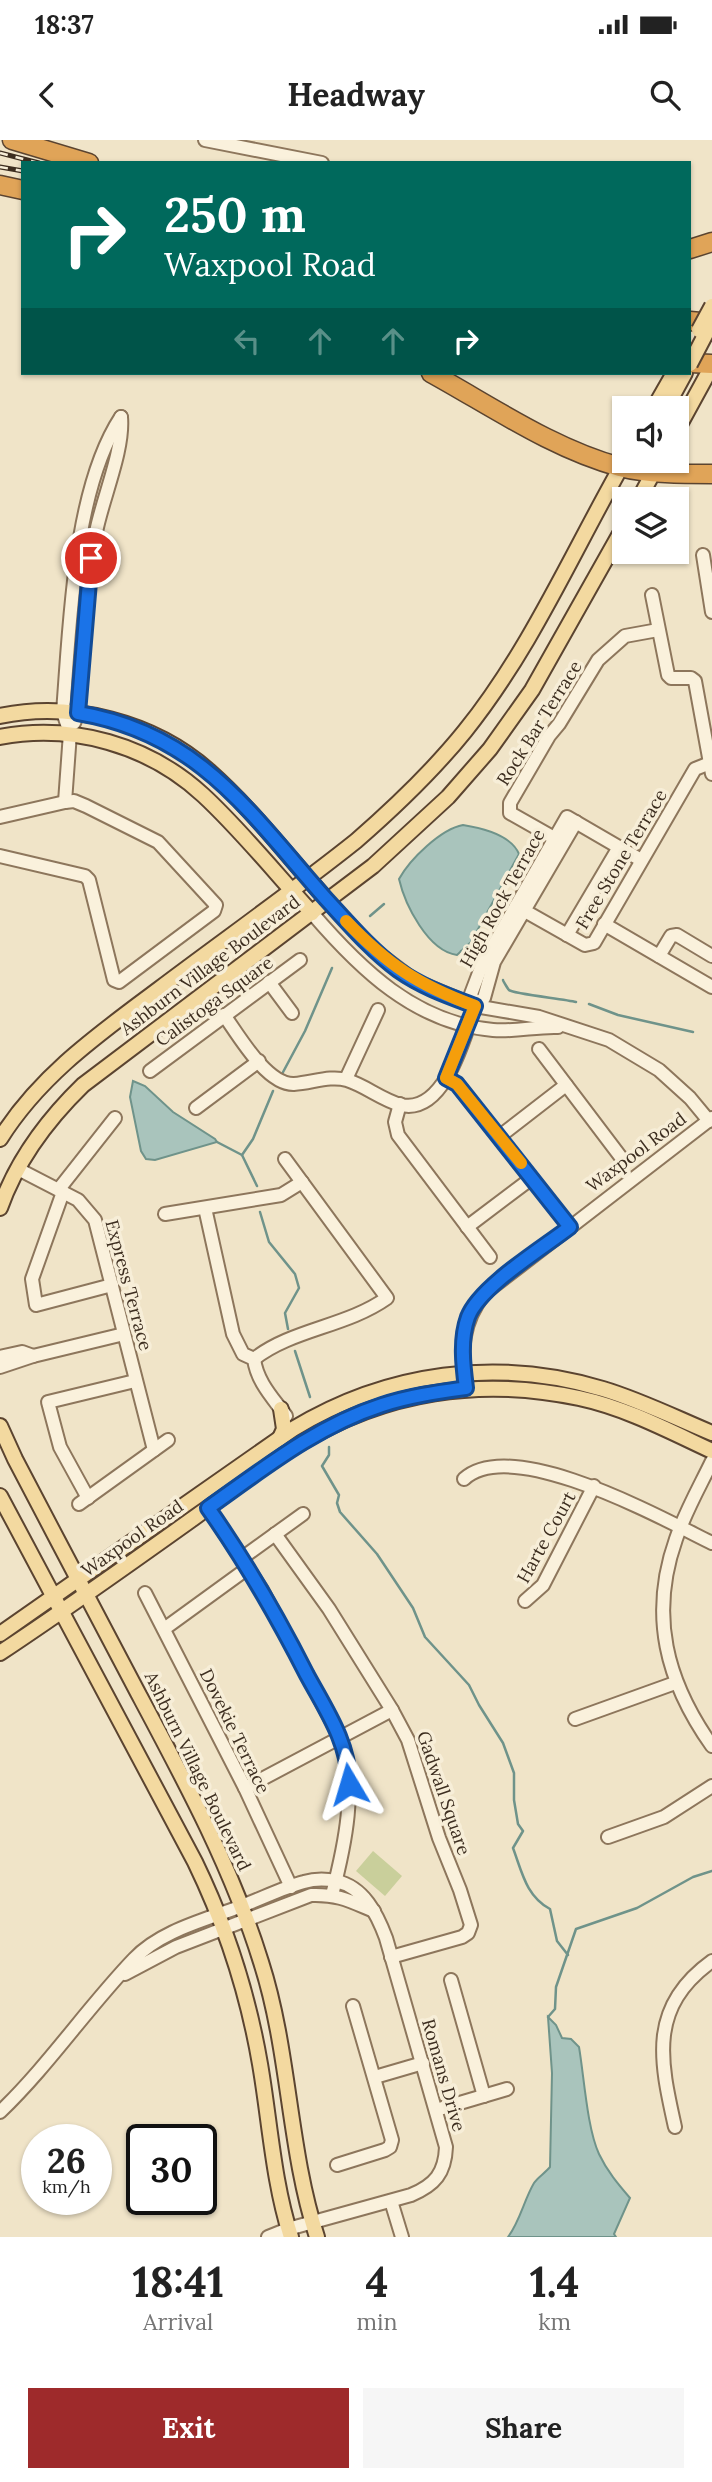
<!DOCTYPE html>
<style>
:root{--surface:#fff;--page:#f6f6f6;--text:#222;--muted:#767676;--accent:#9e2a2b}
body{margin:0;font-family:Lora,serif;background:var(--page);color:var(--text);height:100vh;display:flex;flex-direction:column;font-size:26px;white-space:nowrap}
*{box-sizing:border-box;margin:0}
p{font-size:23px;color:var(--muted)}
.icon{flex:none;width:38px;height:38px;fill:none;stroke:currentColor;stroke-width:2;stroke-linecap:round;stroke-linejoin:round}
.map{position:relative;height:2097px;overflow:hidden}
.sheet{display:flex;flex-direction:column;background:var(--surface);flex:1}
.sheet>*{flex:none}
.hud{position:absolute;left:21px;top:21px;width:670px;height:214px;border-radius:0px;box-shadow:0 2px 5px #0004;background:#00695c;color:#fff;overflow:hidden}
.tools{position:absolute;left:612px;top:256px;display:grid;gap:14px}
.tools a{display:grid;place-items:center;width:77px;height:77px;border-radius:0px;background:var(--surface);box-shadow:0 2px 5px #0004;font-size:35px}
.speed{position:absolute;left:21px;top:1984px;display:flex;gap:14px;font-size:35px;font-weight:700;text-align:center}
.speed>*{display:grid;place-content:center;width:91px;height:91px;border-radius:50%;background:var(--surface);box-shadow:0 2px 5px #0004;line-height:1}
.speed small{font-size:18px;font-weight:400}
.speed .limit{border:4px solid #111;border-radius:10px;background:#fff;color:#111}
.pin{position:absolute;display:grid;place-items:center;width:60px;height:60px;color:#fff;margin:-30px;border:4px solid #fff;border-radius:50%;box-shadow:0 2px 7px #0007}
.me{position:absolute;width:77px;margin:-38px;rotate:353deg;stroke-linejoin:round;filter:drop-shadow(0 0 5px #0008)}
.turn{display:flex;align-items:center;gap:24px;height:147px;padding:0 28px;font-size:32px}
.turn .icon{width:91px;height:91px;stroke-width:2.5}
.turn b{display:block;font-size:49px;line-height:60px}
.lanes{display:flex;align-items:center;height:66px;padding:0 28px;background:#0003;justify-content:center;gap:35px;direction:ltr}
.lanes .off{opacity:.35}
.eta{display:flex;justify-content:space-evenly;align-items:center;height:119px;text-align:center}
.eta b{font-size:42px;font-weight:700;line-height:49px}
.primary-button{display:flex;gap:14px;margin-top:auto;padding:14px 28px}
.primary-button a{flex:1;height:80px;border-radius:0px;background:var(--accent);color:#fff;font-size:28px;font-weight:700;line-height:80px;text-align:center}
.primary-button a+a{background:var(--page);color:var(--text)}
.status{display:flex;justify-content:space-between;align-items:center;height:49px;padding:0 35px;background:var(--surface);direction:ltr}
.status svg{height:19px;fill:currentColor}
header{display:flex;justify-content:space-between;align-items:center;height:91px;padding:0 28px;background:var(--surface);font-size:32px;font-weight:700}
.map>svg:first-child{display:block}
</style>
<div class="status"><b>18:37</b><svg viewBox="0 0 49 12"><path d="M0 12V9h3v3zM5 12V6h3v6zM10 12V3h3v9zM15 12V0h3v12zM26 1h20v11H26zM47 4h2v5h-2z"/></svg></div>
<header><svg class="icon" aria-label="back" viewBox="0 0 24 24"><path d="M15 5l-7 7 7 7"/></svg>Headway<svg class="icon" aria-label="search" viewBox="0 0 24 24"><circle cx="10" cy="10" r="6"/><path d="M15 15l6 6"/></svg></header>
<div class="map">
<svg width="712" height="2097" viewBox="0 0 712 2097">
<rect width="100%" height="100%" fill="#f0e4c8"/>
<path fill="#c9cf9b" d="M373 1711 402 1736 385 1756 356 1731Z"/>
<g fill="#a9c4bc" stroke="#6f938a" stroke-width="2">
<path d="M463 685C482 688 511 695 519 714L471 802 457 815C428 811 405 765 399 739 410 719 441 689 463 685Z"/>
<path d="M133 941 145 946 173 972 215 999 217 1002 155 1020 146 1019 141 1011 130 957Z"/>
<path d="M548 1877 556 1885 562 1898 571 1899 579 1907C584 1936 587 1988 599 2014 607 2031 618 2044 630 2058L614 2094 616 2097H508C520 2081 524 2060 534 2043 537 2038 545 2033 550 2027L552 1933Z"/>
</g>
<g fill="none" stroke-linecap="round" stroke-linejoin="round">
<g stroke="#6f938a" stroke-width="2.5">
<path d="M370 776 384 764"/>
<path d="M461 811 470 818"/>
<path d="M503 840C503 841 508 849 509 850 513 854 565 859 576 862"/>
<path d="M589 864 618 875 693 892"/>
<path d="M282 934 305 891 332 828"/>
<path d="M217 1002 242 1015 257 1046"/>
<path d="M242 1015 253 999 273 951"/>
<path d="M260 1072 269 1102 295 1134 299 1148 285 1173 288 1189"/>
<path d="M295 1211 310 1257"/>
<path d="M329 1307V1315L322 1326 339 1355 337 1363 340 1372 377 1414 413 1468 425 1497 469 1545 479 1565 503 1603 514 1633V1660L518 1684 523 1691 513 1708C522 1732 526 1756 550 1769L557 1801 568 1815"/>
<path d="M548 1877 555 1869 556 1847 576 1789 637 1768 693 1737 712 1731"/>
</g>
<g stroke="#8d765c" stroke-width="16">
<g id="minor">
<path d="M205 0 322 23"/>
<path d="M703 415 712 472"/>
<path d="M652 455 668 535 671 538H691L695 541 712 634"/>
<path d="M74 583 78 573C82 513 85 452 96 392 103 357 124 310 121 277"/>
<path d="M65 662 70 593 63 572C70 485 73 350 121 277"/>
<path d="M0 677 65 662 74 661 86 666 158 702 216 765 214 771 119 842 114 840 89 740 85 736 0 716"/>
<path d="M563 703 510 673V663L549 596 559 584 598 520 625 496 658 490"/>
<path d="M328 761 374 810 415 841 475 866 539 877 609 900 659 930 690 958 709 981"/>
<path d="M516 766 585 805 594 803 695 629 710 623"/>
<path d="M312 773C360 829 415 883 493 890 515 892 537 886 558 887"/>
<path d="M604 784 712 847"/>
<path d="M567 795 619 707"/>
<path d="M659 816 671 796 677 795 712 816"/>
<path d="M269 842 292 873"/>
<path d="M475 866 471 854 482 825 567 677 641 720"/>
<path d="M475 866 484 858 494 822 576 682"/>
<path d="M224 875C239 896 267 945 294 944 312 943 330 935 347 940 366 946 382 960 401 965 445 975 465 895 475 866"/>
<path d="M539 909 623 1020"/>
<path d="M150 931 300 820"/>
<path d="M446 938 457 944 570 1087"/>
<path d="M346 939 378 870"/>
<path d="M400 964 395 982 398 995 490 1117"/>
<path d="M196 968 259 921"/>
<path d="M500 996 566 945"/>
<path d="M18 1029 78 1060 95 1080 154 1310"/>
<path d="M59 1049 115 978"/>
<path d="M63 1052 32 1139 36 1165 112 1145"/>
<path d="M205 1068 233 1194 243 1214 254 1219C257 1242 273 1258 286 1276"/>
<path d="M165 1074 281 1055 302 1042"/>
<path d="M467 1087 532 1038"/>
<path d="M0 1217 22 1212 33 1216"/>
<path d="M254 1219C292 1189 346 1187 387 1158L285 1019"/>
<path d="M0 1227 33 1216 124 1194"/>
<path d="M466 1248C461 1211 461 1183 485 1153L712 978"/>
<path d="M712 1321C700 1346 685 1372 676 1399 649 1475 666 1541 712 1606"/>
<path d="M464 1339C512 1295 663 1379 712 1403"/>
<path d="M88 1358 60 1307 48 1262 135 1241"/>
<path d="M79 1364 168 1300"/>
<path d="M208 1368 262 1450 340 1597C358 1646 345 1705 332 1755"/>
<path d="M275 1394 329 1469 392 1570 408 1600 439 1698 460 1750 471 1785 468 1793 462 1797 391 1817"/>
<path d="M242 1418 303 1374"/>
<path d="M145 1453 245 1648 291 1747"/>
<path d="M525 1461 543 1445 594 1346"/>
<path d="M164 1489 248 1428"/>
<path d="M575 1579 675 1543"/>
<path d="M245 1648 392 1570"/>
<path d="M608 1697 664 1677 712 1646"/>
<path d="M125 1834 176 1807 311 1755C338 1754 350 1761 374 1771"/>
<path d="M451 1840 484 1956"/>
<path d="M375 1937 423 1923"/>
<path d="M436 1970 507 1949"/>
<path d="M0 1972C49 1925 87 1868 134 1819 160 1791 205 1780 239 1767 261 1759 282 1748 304 1742 314 1739 326 1739 336 1741 364 1747 377 1774 386 1798L446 2007C445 2033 435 2045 411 2055L288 2089 268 2097"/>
<path d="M675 1987C660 1920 648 1867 712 1821"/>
<path d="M337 2025 385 2010 390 2007 392 2000 353 1866"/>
<path d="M391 2061 402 2097"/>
</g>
</g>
<g stroke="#5b4430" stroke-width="18">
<g id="major">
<path d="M654 268 674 233"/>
<path d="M666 268 685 233"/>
<path d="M677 290 712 226"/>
<path d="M639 359 660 320"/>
<path d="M0 576C72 561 154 582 209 631 253 670 289 718 328 761"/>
<path d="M0 597C72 583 149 605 203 655 242 691 276 734 312 773"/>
<path d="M0 999C40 935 99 894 159 849 224 800 292 752 356 701 395 667 432 632 465 591 531 509 573 411 625 320"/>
<path d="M0 1068C17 1020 47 980 83 945L373 726 448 657 490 609 532 550 625 385"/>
<path d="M0 1286 15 1319C56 1397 97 1476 138 1553 185 1641 232 1728 261 1822 290 1912 288 2008 317 2097"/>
<path d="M280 1298 284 1289 281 1269"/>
<path d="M0 1356 195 1722C226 1786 248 1854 260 1924 270 1982 273 2041 291 2097"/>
<path d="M0 1494 293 1289C387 1232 497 1217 603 1249 640 1260 676 1278 712 1293"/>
<path d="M0 1513C65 1470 128 1425 191 1380 227 1354 262 1326 299 1304 385 1251 481 1237 579 1258 626 1268 669 1291 712 1311"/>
</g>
</g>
<g stroke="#5b4430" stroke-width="21">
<g id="highway">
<path d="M12 0 89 23"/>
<path d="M0 45 23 50"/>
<path d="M690 109 712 102"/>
<path d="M690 181 712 183"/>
<path d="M690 223 712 224"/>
<path d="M431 233C491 266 553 309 620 327 648 334 683 334 712 334"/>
</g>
</g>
<use href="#minor" stroke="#faf1dc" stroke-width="12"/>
<use href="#major" stroke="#f3d9a0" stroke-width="14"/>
<use href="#highway" stroke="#e0a458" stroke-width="18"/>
<g stroke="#3d2e20" stroke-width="5">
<g id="rail">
<path d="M0 13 39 23"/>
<path d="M0 27 23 31"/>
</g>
</g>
<use href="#rail" stroke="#f7eed8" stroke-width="2.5" stroke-dasharray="8" stroke-linecap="butt"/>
<g stroke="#5b4430" stroke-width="18" stroke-linecap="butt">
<g id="major-bridge">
<path d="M699 190 712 166"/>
<path d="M690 224 712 182"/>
</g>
</g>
<use href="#major-bridge" stroke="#f3d9a0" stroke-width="14"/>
</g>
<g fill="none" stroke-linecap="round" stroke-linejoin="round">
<g stroke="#114b97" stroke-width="18">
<path id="route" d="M91 418 78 573C199 593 250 673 326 759 349 784 371 810 398 830 422 847 448 856 475 866L446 938 457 944 570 1087C543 1108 480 1146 468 1177 460 1199 463 1225 466 1248 438 1252 409 1256 382 1265 317 1286 263 1329 208 1368 246 1422 277 1476 307 1535 326 1570 349 1603 349 1644"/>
</g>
<use href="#route" stroke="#1a73e8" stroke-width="12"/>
<path stroke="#f59e0b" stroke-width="12" d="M346 781C388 825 418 845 475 866L446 938 457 944 521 1023"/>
</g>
<g text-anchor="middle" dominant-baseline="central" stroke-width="7" stroke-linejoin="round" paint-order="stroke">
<g font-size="18" fill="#3d2e20" stroke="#f7eed8">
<text transform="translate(539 583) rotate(-58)">Rock Bar Terrace</text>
<text transform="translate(621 719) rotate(-59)">Free Stone Terrace</text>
<text transform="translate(502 758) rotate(-61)">High Rock Terrace</text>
<text transform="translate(210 825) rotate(-37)">Ashburn Village Boulevard</text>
<text transform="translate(214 861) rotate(-36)">Calistoga Square</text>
<text transform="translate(636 1012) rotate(-37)">Waxpool Road</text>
<text transform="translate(129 1145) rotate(75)">Express Terrace</text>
<text transform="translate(546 1397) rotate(-61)">Harte Court</text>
<text transform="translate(132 1398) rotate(-35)">Waxpool Road</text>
<text transform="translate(235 1591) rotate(64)">Dovekie Terrace</text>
<text transform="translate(198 1631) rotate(64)">Ashburn Village Boulevard</text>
<text transform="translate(444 1653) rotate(71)">Gadwall Square</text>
<text transform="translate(444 1935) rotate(74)">Romans Drive</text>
</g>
</g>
</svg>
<div class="tools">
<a><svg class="icon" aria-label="sound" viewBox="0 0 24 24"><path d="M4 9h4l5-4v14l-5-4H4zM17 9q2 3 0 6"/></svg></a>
<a><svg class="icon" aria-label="layers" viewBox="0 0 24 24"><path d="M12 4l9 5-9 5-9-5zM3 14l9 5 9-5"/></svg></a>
</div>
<div class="speed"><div>26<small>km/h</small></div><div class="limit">30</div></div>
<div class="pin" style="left:91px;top:418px;background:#d93025"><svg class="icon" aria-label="arrive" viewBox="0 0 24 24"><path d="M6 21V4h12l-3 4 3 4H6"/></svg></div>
<svg class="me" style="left:349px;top:1644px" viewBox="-20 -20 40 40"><path d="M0-17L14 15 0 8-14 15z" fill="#1a73e8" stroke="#fff" stroke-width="4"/></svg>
<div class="hud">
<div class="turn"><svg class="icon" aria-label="right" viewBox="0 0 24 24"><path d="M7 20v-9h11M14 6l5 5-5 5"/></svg><div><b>250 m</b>Waxpool Road</div></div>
<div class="lanes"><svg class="icon off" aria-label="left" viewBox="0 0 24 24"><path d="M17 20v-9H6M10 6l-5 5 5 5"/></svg><svg class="icon off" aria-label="ahead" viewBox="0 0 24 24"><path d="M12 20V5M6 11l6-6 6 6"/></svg><svg class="icon off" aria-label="ahead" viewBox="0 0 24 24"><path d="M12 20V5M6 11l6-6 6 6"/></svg><svg class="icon" aria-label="right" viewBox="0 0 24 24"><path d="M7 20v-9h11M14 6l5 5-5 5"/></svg></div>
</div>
</div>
<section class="sheet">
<div class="eta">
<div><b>18:41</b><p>Arrival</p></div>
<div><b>4</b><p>min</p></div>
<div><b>1.4</b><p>km</p></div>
</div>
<div class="primary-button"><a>Exit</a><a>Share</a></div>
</section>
